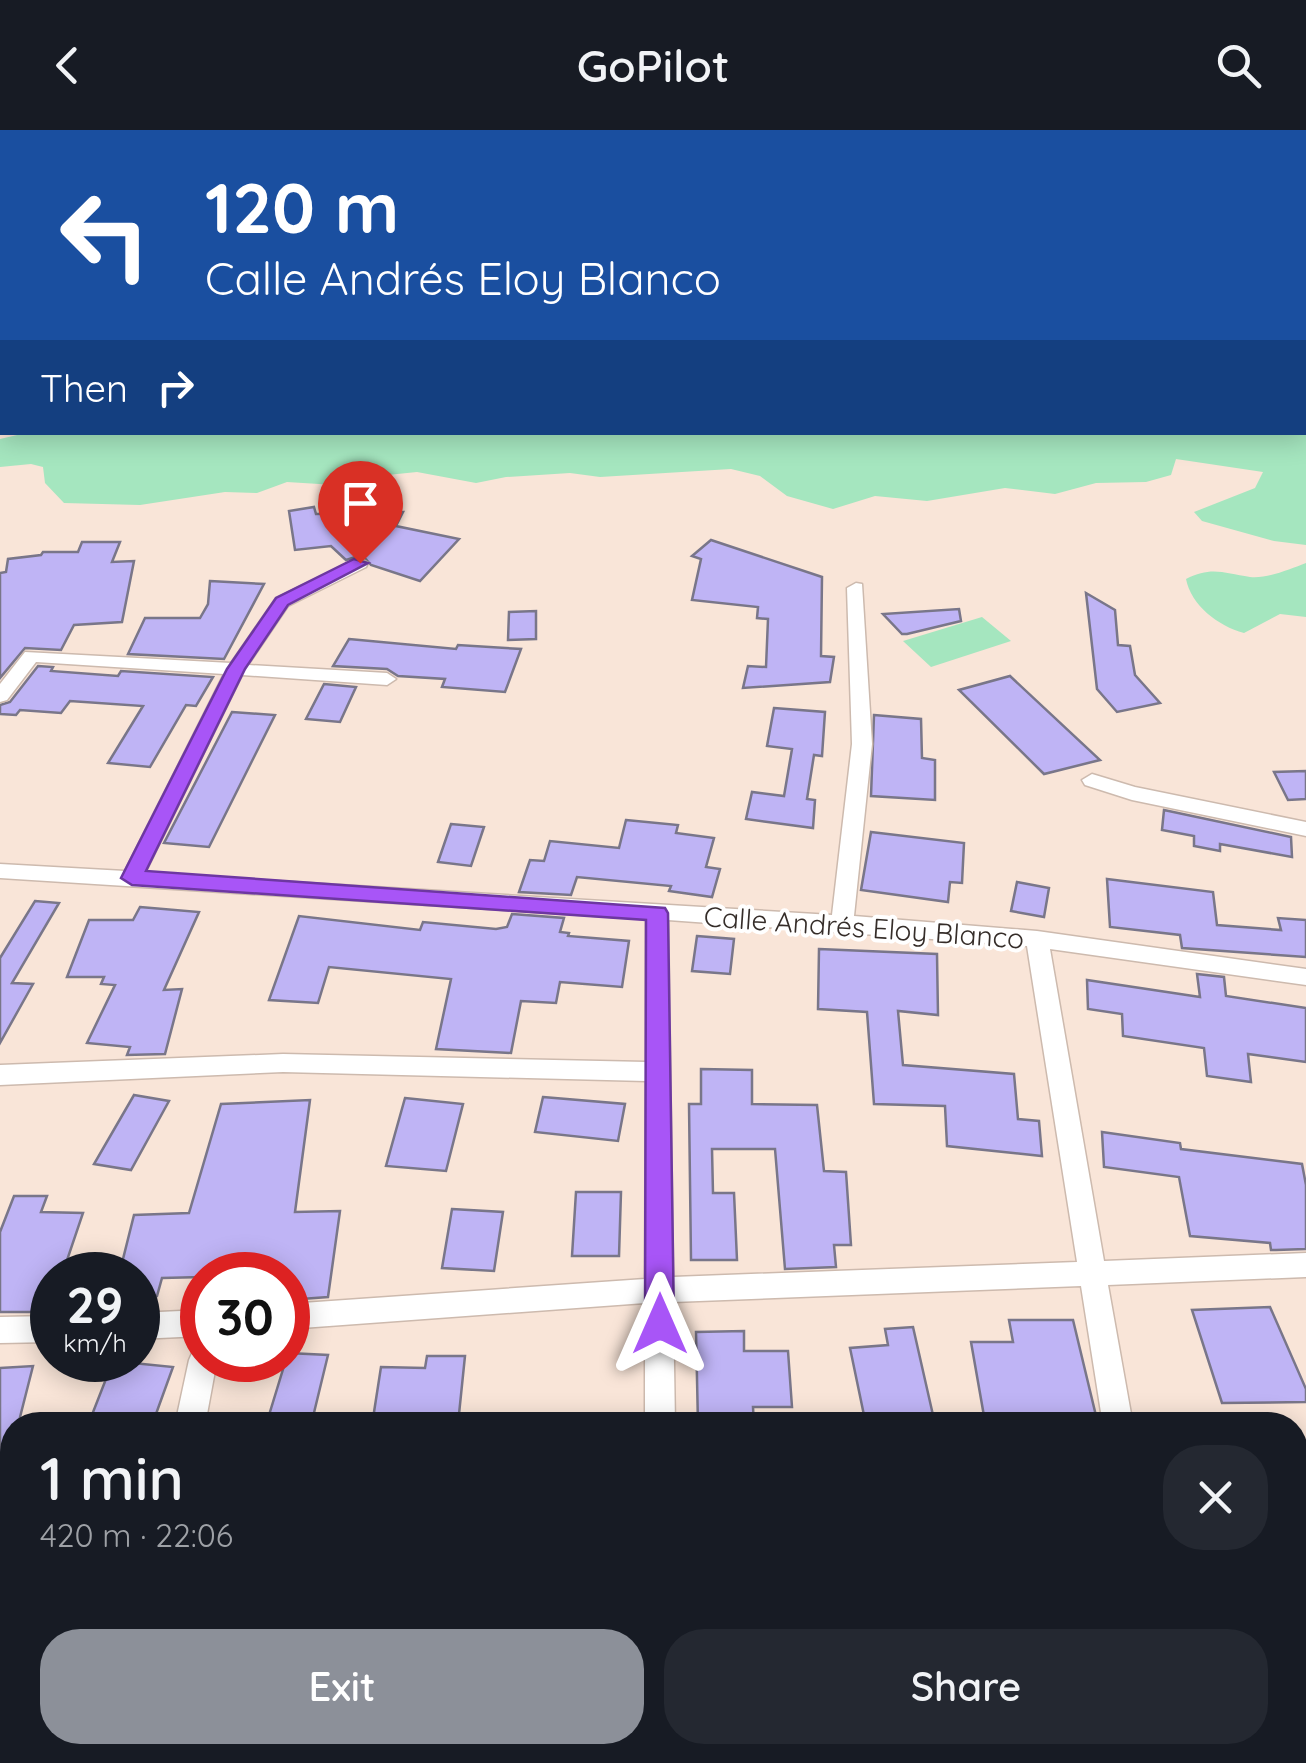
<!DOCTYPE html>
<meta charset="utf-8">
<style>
:root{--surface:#171b24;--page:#242831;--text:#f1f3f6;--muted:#9ea1a6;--accent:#8c9099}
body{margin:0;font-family:Quicksand,sans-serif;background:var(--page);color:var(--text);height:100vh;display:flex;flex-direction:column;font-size:38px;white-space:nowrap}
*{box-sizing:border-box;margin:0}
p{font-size:32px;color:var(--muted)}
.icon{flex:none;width:55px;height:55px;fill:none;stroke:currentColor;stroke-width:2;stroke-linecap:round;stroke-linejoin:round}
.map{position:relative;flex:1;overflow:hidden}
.sheet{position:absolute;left:0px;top:1282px;width:1308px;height:352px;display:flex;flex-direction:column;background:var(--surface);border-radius:40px 40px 0 0;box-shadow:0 5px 25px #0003}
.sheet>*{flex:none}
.banner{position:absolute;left:0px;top:0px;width:1308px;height:305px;box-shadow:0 5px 25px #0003;background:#1a4fa0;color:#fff;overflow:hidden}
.speed{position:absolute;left:30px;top:1122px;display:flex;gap:20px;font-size:50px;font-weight:700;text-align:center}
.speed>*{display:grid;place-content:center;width:130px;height:130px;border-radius:50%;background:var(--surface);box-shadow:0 5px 25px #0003;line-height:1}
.speed small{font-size:25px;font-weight:400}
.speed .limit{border:15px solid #d22;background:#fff;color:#111}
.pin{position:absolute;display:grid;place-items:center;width:85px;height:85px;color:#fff;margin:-102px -42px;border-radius:50% 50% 50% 0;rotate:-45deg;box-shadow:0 0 10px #0007}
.pin .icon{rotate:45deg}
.me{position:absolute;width:110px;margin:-55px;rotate:0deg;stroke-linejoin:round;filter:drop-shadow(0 0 8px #0008)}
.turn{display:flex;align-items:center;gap:35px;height:210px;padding:0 40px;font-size:45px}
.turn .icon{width:130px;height:130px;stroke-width:2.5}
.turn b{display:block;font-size:70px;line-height:85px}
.then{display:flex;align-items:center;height:95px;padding:0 40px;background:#0003;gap:20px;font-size:38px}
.round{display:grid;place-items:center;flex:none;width:105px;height:105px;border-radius:40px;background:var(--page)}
.overview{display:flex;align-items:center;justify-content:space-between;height:170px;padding:0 40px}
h1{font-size:60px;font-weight:600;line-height:75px}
.primary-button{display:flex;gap:20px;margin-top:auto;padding:20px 40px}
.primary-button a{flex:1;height:115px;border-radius:40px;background:var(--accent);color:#fff;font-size:40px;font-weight:600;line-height:115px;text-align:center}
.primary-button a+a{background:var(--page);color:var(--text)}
header{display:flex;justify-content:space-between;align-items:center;height:130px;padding:0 40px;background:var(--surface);font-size:45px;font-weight:600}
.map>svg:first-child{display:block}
</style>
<header><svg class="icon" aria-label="back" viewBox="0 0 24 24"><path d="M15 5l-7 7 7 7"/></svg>GoPilot<svg class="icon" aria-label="search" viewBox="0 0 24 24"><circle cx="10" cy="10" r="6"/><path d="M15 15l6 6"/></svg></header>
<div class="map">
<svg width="1306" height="1633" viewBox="0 0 1306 1633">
<rect width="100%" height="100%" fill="#f9e5d8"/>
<g fill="#a5e6bf">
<path d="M333 0H816L817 2H335Z"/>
<path d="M1112 0H1306V415L1274 411 1202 391 1194 382 1255 358 1263 342 1176 329 1171 345 1146 352 1096 353 1055 364 1005 358 927 371 875 366 833 379 787 366 760 346 731 339 600 347 570 343 506 347 476 353 417 342 348 349 335 355 287 352 257 363 225 362 140 375 64 373 45 353 43 337 31 334 0 337V309L30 302H1305V2Z"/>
<path d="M1306 433V487L1280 484 1244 503C1218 496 1191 475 1186 449 1211 436 1224 443 1250 447 1267 449 1290 439 1306 433Z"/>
<path d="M982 487 1011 511 931 537 903 511Z"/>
</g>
<g fill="#bfb4f5" stroke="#797689" stroke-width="2.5">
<path d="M314 377 316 384 403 382 396 396 459 409 420 451 371 435 362 425 346 430 331 416 295 420 289 381Z"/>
<path d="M711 410 822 447 821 526 834 527 830 552 743 558 748 536 766 537 768 489 757 488 758 477 692 470 701 429 692 426Z"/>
<path d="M82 412H120L112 432 134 431 122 492 74 495 61 520 25 518 0 548V443L6 442 8 429 41 425 43 422H78Z"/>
<path d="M210 451 264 454 224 529 128 524 145 488H200L208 474Z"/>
<path d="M1086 463 1115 480 1118 515 1130 516 1135 545 1160 573 1117 582 1097 559Z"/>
<path d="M959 479 961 491 907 504H902L883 484Z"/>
<path d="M536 481V509L508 510 509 482Z"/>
<path d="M349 509 456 519 458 515 521 519 505 562 442 557 445 549 398 546 387 539 333 536Z"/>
<path d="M38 536 53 537 51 541 118 546 121 541 213 547 196 576 186 575 150 637 108 633 143 576 70 571 61 583 20 580 16 585 0 584V575L10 572Z"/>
<path d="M1010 546 1100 630 1044 644 959 560Z"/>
<path d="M324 554 356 557 340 592 306 589Z"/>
<path d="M774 578 825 582 822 626 814 625 807 669 815 670 813 698 746 689 752 662 784 666 792 619 767 616Z"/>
<path d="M232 582 275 585 209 717 164 713Z"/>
<path d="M874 585 921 589 922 628 935 630V670L871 666Z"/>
<path d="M1306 641V669L1288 670 1274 642Z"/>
<path d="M1164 680 1291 707 1292 727 1220 714V721L1194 716V706L1162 700Z"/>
<path d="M626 690 678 695 676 703 714 708 706 737 720 739 712 767 669 761 671 756 577 747 571 765 519 762 530 730 544 731 550 711 619 718Z"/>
<path d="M451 694 484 697 471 736 438 732Z"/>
<path d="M871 702 964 713 962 753 950 752 948 772 861 760Z"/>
<path d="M1107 749 1213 762 1217 795 1281 800 1278 788 1306 790V827L1182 818 1180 805 1110 797Z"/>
<path d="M1017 752 1049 758 1044 787 1011 781Z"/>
<path d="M35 771 59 773 12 853 33 854 0 913V828Z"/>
<path d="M140 777 199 782 164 860 182 859 165 924 127 925 130 917 87 913 115 855 101 854 104 847H67L89 790H133Z"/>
<path d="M512 784 564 788 560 802 569 803 568 806 629 811 622 857 560 852 556 873 521 871 511 923 436 919 451 849 329 837 318 873 269 870 299 786 420 800 423 792 496 799 507 797Z"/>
<path d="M697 806 734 809 730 844 692 841Z"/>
<path d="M819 819 937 824 938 885 898 881 903 935 1014 944 1018 989 1039 991 1042 1026 947 1016 945 976 874 974 867 882 818 879Z"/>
<path d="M1197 844 1224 847 1226 866 1306 878V932L1248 924 1251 952 1207 946 1204 918 1123 906 1122 884 1088 879 1087 850 1200 867Z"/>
<path d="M701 939 752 940V974L817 975 824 1041 846 1042 851 1115H834L836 1137 785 1139 775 1019H712L713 1063H734L737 1130H691L689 974H701Z"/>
<path d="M134 965 169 971 131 1040 94 1034Z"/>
<path d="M543 967 625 974 618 1011 535 1002Z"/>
<path d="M405 968 463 974 446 1041 386 1036Z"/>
<path d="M310 970 295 1082 340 1081 328 1167 288 1170V1145L162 1148 157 1166H138V1145H119L134 1085 189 1083 221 974Z"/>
<path d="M1102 1002 1180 1013 1181 1019 1302 1034 1306 1055V1119L1276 1120H1271L1270 1113 1190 1106 1179 1047 1104 1037Z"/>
<path d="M576 1062H621L619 1126H572Z"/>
<path d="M14 1066H47L41 1082 83 1083 62 1145H52L49 1182H0V1102Z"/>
<path d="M452 1079 503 1082 494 1141 442 1138Z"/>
<path d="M1270 1177 1306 1259V1272L1222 1273 1192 1180Z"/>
<path d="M1009 1190H1073L1097 1290 984 1286 971 1212H1013Z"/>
<path d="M913 1197 933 1285 865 1290 850 1218 888 1215 885 1199Z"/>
<path d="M744 1201V1221H788L792 1277H753L754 1295H698L696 1202Z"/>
<path d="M288 1223 328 1225 311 1295H266Z"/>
<path d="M427 1226H465L458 1294 372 1295 381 1237 425 1238Z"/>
<path d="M113 1231 173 1237 152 1295H88Z"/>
<path d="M33 1236 18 1295H12L7 1335 0 1334V1238Z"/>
</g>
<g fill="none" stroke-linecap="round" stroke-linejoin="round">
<g stroke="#cdbaae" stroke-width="3">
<g id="minor">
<path d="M243 0H253L254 2H244Z"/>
<rect x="0" y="35" width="2" height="6"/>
<rect x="0" y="86" width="2" height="13"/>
<rect x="0" y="152" width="2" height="8"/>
<path d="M2 197V205L0 206V198Z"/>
<path d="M360 428 368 433 366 437 288 476 248 535 387 543 396 549 387 555 242 545 145 743 832 785 852 614 847 458 856 453 862 454 872 614 854 786 1037 801 1306 839V855L1050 819 1104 1131 1306 1123V1147L1108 1155 1133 1295H1103L1081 1156 673 1172 675 1295H645V1173L288 1199V1174L645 1149 646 951 283 942 0 955V935L283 924 646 932V789L0 748V734L125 741 224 544 36 532 7 570 0 572V554L25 522 231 533 276 468ZM668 790 1027 816 1077 1132 673 1147Z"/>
<path d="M1092 644 1135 657 1306 692V706L1132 670 1085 655 1082 650Z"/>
<path d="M202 1180V1206L138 1209V1183Z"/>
<path d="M52 1186V1212L0 1213V1187Z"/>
<path d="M202 1217V1230H217L205 1295H175L189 1230 193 1221Z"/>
<path d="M98 1622H133L130 1633H96Z"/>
<path d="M652 1622H686L687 1633H653Z"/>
<path d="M797 1622H839L835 1633H793Z"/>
</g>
</g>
<use href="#minor" fill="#fff" fill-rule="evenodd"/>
</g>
<path fill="#a855f7" stroke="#6d37a1" stroke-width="2.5" d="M354 429 368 433 288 475 245 539 146 741 665 778 668 783 674 1194 670 1203 660 1207 650 1203 645 1194 646 790 132 755 121 748 227 539 276 468Z"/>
<g text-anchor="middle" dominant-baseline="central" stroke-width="8" stroke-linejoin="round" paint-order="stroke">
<g font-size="28" fill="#352d29" stroke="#fff">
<text transform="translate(864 797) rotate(4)">Calle Andrés Eloy Blanco</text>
</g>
</g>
</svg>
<div class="speed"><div>29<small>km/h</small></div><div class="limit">30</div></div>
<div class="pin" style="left:360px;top:433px;background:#d93025"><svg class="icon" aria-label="arrive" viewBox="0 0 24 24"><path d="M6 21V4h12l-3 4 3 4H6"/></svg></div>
<svg class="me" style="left:660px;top:1194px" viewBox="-20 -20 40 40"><path d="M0-17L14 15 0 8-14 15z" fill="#a855f7" stroke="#fff" stroke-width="4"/></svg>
<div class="banner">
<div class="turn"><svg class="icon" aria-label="left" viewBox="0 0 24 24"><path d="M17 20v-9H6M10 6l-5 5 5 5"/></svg><div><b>120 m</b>Calle Andrés Eloy Blanco</div></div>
<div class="then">Then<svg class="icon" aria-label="right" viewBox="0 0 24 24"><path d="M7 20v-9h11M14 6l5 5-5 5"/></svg></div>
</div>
<section class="sheet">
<div class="overview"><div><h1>1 min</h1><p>420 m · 22:06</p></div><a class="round"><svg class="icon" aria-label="close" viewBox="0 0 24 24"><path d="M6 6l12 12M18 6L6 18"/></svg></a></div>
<div class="primary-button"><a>Exit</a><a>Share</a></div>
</section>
</div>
